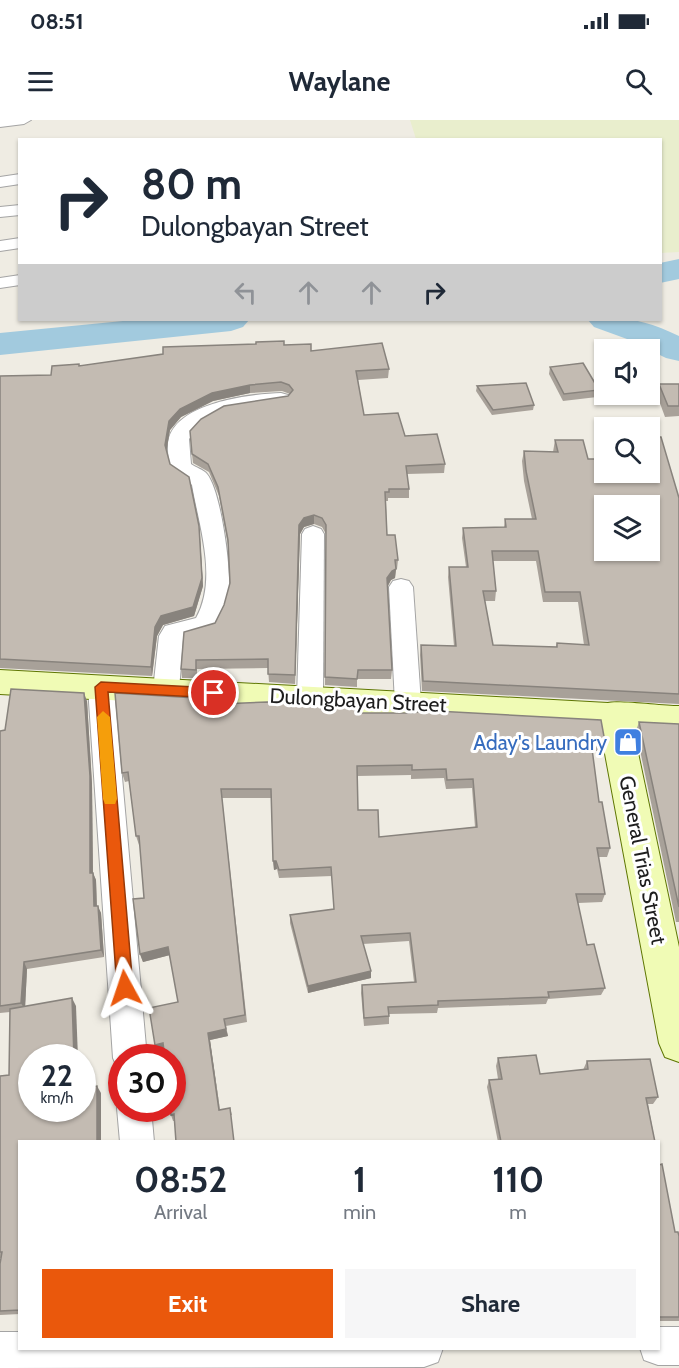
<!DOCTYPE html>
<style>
:root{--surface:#fff;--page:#f6f6f7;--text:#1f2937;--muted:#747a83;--accent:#ea580c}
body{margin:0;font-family:Cabin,sans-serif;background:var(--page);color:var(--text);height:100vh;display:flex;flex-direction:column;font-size:22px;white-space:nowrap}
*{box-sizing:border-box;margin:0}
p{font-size:20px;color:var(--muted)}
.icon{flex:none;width:33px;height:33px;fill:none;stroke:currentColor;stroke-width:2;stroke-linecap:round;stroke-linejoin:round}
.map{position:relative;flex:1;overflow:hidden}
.panel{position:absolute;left:18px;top:1020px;width:642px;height:210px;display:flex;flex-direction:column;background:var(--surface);border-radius:0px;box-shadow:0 2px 4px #0004}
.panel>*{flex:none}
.top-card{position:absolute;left:18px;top:18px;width:644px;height:183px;border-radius:0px;box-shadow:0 2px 4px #0004;background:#fff;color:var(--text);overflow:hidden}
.fabs{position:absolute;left:594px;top:219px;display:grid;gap:12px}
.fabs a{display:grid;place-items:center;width:66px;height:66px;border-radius:0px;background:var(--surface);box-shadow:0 2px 4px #0004;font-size:30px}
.speed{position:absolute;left:18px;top:924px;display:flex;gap:12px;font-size:30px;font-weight:700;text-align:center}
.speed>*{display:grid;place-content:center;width:78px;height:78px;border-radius:50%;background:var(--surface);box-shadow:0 2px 4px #0004;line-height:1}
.speed small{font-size:15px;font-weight:400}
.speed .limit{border:9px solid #d22;background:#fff;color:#111}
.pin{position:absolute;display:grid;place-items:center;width:51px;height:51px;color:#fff;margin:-26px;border:3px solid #fff;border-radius:50%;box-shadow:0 2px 6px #0007}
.me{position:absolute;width:66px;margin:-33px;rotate:355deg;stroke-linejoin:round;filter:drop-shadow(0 0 4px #0008)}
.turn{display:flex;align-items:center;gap:21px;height:126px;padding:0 24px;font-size:27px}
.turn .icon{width:78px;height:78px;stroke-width:2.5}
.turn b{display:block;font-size:42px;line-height:51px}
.lanes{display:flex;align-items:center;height:57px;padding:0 24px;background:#0003;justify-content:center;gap:30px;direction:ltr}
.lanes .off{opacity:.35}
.eta{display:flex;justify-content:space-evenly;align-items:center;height:102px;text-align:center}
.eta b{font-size:36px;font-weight:700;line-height:42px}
.action{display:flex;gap:12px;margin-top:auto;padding:12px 24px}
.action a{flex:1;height:69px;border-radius:0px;background:var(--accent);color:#fff;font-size:24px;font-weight:700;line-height:69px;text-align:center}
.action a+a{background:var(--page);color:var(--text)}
.status{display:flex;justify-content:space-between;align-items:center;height:42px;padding:0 30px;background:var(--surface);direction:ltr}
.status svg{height:16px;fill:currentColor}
header{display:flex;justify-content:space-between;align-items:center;height:78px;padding:0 24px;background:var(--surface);font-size:27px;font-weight:700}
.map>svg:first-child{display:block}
</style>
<div class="status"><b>08:51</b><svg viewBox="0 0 49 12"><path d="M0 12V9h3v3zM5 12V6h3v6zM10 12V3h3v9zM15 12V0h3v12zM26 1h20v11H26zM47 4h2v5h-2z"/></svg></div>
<header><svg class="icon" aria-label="menu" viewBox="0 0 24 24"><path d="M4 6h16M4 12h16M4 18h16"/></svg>Waylane<svg class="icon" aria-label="search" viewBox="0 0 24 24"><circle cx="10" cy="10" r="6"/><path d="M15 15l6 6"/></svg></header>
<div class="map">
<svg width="679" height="1248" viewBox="0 0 679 1248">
<rect width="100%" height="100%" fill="#efece3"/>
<path fill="#e9eecd" d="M410 0H679V132L660 133V20L416 19Z"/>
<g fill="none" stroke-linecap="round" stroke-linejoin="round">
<g fill="#a2cade" fill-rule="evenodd">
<path d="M679 139V159L660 163V143Z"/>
<path d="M133 200H249L243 207 231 211 0 235V213Z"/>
<path d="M588 200C626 196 645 200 679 216V241L666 238 627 219 594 207Z"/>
</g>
<g stroke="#a4a4a4" stroke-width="2">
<g id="street">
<path d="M0 0H31L24 4 0 7Z"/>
<path d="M20 54V64L0 67V57Z"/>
<path d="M20 85V95L0 97V87Z"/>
<path d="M20 118V128L0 131V121Z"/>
<path d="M20 155V165L0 168V158Z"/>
<path d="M281 273 288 275 291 279 288 283C247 293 222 279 189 319L191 344C196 348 203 349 207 354 221 371 231 449 229 472 227 487 221 499 214 511L183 519 179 570 175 577 166 580 157 577 153 570 159 516 165 506 196 498C218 459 199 406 192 365 186 358 176 357 171 348 168 341 168 333 168 325 170 283 250 274 281 273Z"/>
<path d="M313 406 321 409 324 414 323 578 319 585 310 588 301 585 297 578 302 414 305 409Z"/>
<path d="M401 459 409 461 413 467 421 583 417 590 408 593 399 590 395 583 389 467 393 461Z"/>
<path d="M101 557 110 560 114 567 147 938H122V951L118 949 113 938 88 567 92 560Z"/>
<path d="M122 977V988H151L154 1022H120L117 988Z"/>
<path d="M658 1207H679V1245H658L644 1240 640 1228H658Z"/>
<path d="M0 1212H20V1228H443L438 1242 424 1247 0 1248Z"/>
</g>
</g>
<g stroke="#5e7602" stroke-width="2">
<path id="secondary" d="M0 550 608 583C616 580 665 586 679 586V612L633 609 679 827V942L665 937 659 923 600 607 0 574Z"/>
</g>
<use href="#street" fill="#fff" fill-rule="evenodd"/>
<use href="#secondary" fill="#f0fbb5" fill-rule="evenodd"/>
</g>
<g fill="#a8a199" fill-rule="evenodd">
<path d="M284 225 389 249 388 258 358 260 364 295 405 316 445 344 444 353 407 354 409 369V378H388V381H386L387 415 398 440 397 449H396L395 458 391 460 388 466 392 550 391 559H357V567L325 565 326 414 322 407 314 404 304 407 300 414 295 564 269 562 268 548 197 549V558H182L181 549 215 503 224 485 230 463 228 425 219 376 209 352 193 343 192 334 288 276 290 274 282 271 250 273 213 281 181 297 170 310 166 331 170 344 200 415 203 466 194 496 163 505 157 516 152 556 0 548V256L51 255 80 246Z"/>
<path d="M550 247 599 270 597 277 563 281 549 254Z"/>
<path d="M659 264H679V296L665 297 657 275Z"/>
<path d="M477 266 534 285 533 290 492 295 476 271Z"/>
<path d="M555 320 588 339 679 378V584L422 571 420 535 421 525 454 526 448 457 449 447H466L462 418 463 408 504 407 505 399H532L524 361 522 341 524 331 553 332ZM493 441H536L543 482H578L584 525 557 523 556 527 493 525 485 481H495L496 471Z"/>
<path d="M87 581 92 664 93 753 96 760 97 786 101 793 104 837 27 849 25 886H76L32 988 101 973 20 1022V1194L0 1195V1144L1 1138H0V956L9 955 10 892 0 893V611L5 610Z"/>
<path d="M197 585 355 593 605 622 602 631H592L599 682 610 728 607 737H598L605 774 602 782 578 783 587 825 605 868 601 875 548 879 546 884 438 888 437 893 389 894V904L364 906 361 873 362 865 414 862 409 821 363 824 371 858 308 873 290 803V795L334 789 332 756 279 758 277 749 274 750 271 678H222L247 902 226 906 228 916 210 920 220 990 230 988 232 995 173 1001 171 995 164 931 157 933 155 925 178 882 170 835 143 842 140 834 144 778 140 725H139L136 716 129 661 125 662 122 653ZM411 655V659L444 658 446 669 472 668 475 707 379 717 358 690 357 656Z"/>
<path d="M639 602 679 604V802H676L636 611Z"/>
<path d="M498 938 540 954 583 950 587 941 658 977 653 984H648L655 1022H498L487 967 489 960 498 959 496 946Z"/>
<path d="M658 1041 675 1112 679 1116V1201H658Z"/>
</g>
<g fill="#88837d">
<path d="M250 265V273L213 281 181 297 170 310 166 334 165 325 169 301 180 289 212 273Z"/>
<path d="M314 395V404L304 407 300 414 295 564 299 405 304 398Z"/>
<path d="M199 406 203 466 194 496 163 505 157 516 152 556 151 547 155 507Z"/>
<path d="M396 449 395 458 391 460 387 467V458L392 451Z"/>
<path d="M84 573 87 581 92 664 93 761 90 753Z"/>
<path d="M273 741H276L277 749 274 750Z"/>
<path d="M93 753 96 760 97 794 94 786Z"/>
<path d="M98 786 101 793 104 837 101 830Z"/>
<path d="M168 827 170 835 143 842 140 834Z"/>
<path d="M24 842 27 849 25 890 21 883Z"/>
<path d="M371 851V858L308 873V866Z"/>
<path d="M72 878 76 886 78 938H74Z"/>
<path d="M226 909 228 916 210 920 221 997 208 913Z"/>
<path d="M163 923 165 931 157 933 155 925Z"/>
<path d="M97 966 101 973V1022H97Z"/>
</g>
<g fill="#c3bbb2" stroke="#88837d" stroke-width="1.5" fill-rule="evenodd">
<path d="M284 221V225L311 224V231L382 223 389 249 356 251 364 295 398 293 405 316 437 314 445 344 406 346 409 369H389V372H385L387 415H395L398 440H395L396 449 392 451 387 458 392 550H358L357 559 325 557 326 405 322 398 314 395 304 398 299 405 295 555 268 554V539L196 540V550L181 549 184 512 215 503 224 485 230 463 228 420 218 367 208 344 192 334 190 311 201 299 224 286 288 276 293 270 289 265 281 262 250 265 212 273 180 289 169 301 165 325 170 344 189 357 199 406 202 458 193 487 161 496 155 507 151 547 0 539V256L51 255 52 246 79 244V246L163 234V227L256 224V222Z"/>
<path d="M583 243 599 270 564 274 550 247Z"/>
<path d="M526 263 534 285 493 290 477 266Z"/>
<path d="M659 264H679V286H668Z"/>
<path d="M650 317H661L679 378V574L423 561 421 525 456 526 449 447H468L463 408 506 407 505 399H536L526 351 524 331 558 332 555 320H583L588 339H604V352H650ZM604 386H650V430H604ZM492 431H538L545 472H580L589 525 557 523V527L493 525 483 471H496Z"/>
<path d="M11 569 84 573 90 656V753H93L94 786H98L101 830 24 842 21 883 0 886V611L5 610Z"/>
<path d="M115 573 196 578V585L267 582 356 586 355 593H410L418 592V590L601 600 605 622 591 621 599 682H602L610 728H597L605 774H576L587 825 594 824 605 868 548 872 549 877 438 881V885L388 887 389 896 364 898 362 865 416 862 410 813 361 816 371 851 308 866 290 795 334 789 331 747 279 750 276 741H273L271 669H221L245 895 224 899 226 909 208 913 219 990 230 988 234 1022H176L174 994 171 995 170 988H172V938H165L163 923 155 925 149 888 178 882 168 827 140 834 133 779 144 778 139 716H136L128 652 122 653ZM412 645V650L446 649 447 660 473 659 477 707 379 717 378 690H358L357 646Z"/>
<path d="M639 602 679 604V787Z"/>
<path d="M72 878 74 938H32V988H82V968L97 966V1022H20V1190L0 1191V1144L2 1132H0V956L9 955 10 889Z"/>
<path d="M536 935 540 954 588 949 587 941 650 939 658 977 646 978 655 1022H501L489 960 502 959 498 938Z"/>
<path d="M658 1041 659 1045 662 1044 675 1112H678L679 1116V1197H658Z"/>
</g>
<path fill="#ea580c" stroke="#983908" stroke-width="1.5" d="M101 562 214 568 221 573 214 578 108 572 133 868 130 873 125 876 119 873 117 868 95 567Z"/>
<path fill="#f59e0b" d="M103 591 110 597 117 679 115 684H105L103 679 97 597Z"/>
<defs>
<g id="shop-square" transform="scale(1.5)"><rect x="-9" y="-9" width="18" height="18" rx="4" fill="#3f7fe0" stroke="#fff"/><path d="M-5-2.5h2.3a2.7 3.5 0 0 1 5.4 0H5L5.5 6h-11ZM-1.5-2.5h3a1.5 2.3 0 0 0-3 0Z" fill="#fff"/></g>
</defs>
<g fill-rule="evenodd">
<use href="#shop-square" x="628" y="622"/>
</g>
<g text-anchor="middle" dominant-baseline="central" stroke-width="6" stroke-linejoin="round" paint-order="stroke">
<g font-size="21" fill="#1d1d1d" stroke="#fff">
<text transform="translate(358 580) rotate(3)">Dulongbayan Street</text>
<text transform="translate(643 740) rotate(79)">General Trias Street</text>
</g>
<g font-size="21" fill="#366cbe" stroke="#fff" text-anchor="end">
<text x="607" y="622">Aday's Laundry</text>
</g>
</g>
</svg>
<div class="fabs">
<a><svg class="icon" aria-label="sound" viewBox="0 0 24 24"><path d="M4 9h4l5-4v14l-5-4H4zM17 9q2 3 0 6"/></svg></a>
<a><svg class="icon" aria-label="search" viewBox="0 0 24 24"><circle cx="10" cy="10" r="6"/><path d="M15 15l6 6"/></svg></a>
<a><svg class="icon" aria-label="layers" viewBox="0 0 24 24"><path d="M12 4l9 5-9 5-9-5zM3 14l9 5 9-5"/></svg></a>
</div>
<div class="speed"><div>22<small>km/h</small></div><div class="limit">30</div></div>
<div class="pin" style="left:214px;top:573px;background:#d93025"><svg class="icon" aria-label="arrive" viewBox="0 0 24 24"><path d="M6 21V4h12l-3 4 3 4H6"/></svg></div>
<svg class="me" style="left:125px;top:868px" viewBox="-20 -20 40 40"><path d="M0-17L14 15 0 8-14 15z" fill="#ea580c" stroke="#fff" stroke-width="4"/></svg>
<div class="top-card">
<div class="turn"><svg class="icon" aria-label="right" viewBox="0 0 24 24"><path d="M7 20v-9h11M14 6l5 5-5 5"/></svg><div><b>80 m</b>Dulongbayan Street</div></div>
<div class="lanes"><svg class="icon off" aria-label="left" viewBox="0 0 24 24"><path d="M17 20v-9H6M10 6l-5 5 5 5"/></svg><svg class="icon off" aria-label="ahead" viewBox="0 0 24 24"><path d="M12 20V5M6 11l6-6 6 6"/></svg><svg class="icon off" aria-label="ahead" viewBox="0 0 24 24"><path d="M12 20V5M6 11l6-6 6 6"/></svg><svg class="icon" aria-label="right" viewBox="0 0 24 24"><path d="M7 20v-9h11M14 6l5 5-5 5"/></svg></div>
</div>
<section class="panel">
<div class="eta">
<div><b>08:52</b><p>Arrival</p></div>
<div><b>1</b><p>min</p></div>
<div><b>110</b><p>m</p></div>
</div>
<div class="action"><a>Exit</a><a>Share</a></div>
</section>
</div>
